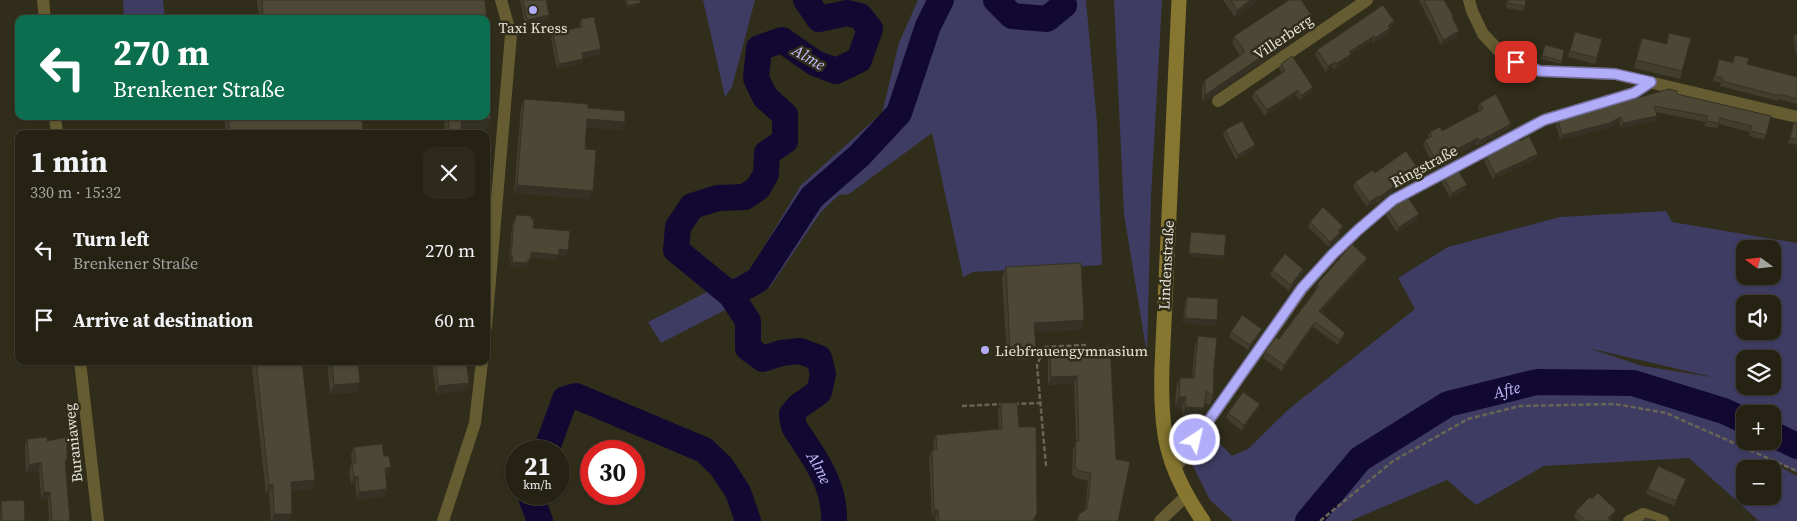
<!DOCTYPE html>
<meta charset="utf-8">
<style>
:root{--surface:#252214;--page:#2d2a1d;--text:#f1f3f6;--muted:#a3a4a0;--line:#423f34}
body{margin:0;font-family:"Source Serif 4",serif;background:var(--page);color:var(--text);height:100vh;display:flex;flex-direction:column;font-size:19px;white-space:nowrap}
*{box-sizing:border-box;margin:0}
p{font-size:16px;color:var(--muted)}
.icon{flex:none;width:28px;height:28px;fill:none;stroke:currentColor;stroke-width:2;stroke-linecap:round;stroke-linejoin:round}
.map{position:relative;flex:1;overflow:hidden}
.sheet{position:absolute;left:15px;top:130px;width:475px;height:235px;display:flex;flex-direction:column;background:var(--surface);border-radius:10px;box-shadow:0 1px 4px #0004,0 0 0 1px var(--line)}
.sheet>*{flex:none}
.guide{position:absolute;left:15px;top:15px;width:475px;height:105px;border-radius:10px;box-shadow:0 1px 4px #0004,0 0 0 1px var(--line);background:#0b6e4f;color:#fff;overflow:hidden}
.needle{width:32px;rotate:285deg}
.buttons{position:absolute;left:1736px;top:240px;display:grid;gap:10px}
.buttons a{display:grid;place-items:center;width:45px;height:45px;border-radius:10px;background:var(--surface);box-shadow:0 1px 4px #0004,0 0 0 1px var(--line);font-size:25px}
.speed{position:absolute;left:505px;top:440px;display:flex;gap:10px;font-size:25px;font-weight:700;text-align:center}
.speed>*{display:grid;place-content:center;width:65px;height:65px;border-radius:50%;background:var(--surface);box-shadow:0 1px 4px #0004,0 0 0 1px var(--line);line-height:1}
.speed small{font-size:12px;font-weight:400}
.speed .limit{border:8px solid #d22;background:#fff;color:#111}
.pin{position:absolute;display:grid;place-items:center;width:42px;height:42px;color:#fff;margin:-21px;border-radius:10px;box-shadow:0 2px 8px #0006}
.me{position:absolute;width:55px;margin:-28px;rotate:35deg;stroke-linejoin:round;filter:drop-shadow(0 0 4px #0008)}
.turn{display:flex;align-items:center;gap:18px;height:105px;padding:0 15px;font-size:22px}
.turn .icon{width:65px;height:65px;stroke-width:2.5}
.turn b{display:block;font-size:35px;line-height:42px}
.round{display:grid;place-items:center;flex:none;width:52px;height:52px;border-radius:10px;background:var(--page)}
.summary{display:flex;align-items:center;justify-content:space-between;height:85px;padding:0 15px}
h1{font-size:30px;font-weight:700;line-height:38px}
ul{padding:0;list-style:none}
li{display:flex;align-items:center;gap:15px;height:70px;padding:0 15px}
li div{flex:1}
li b{display:block;font-size:19px}
li em{font-style:normal}
.map>svg:first-child{display:block}
</style>
<div class="map">
<svg width="1797" height="521" viewBox="0 0 1797 521">
<rect width="100%" height="100%" fill="#312d1b"/>
<g fill="#3f3c63" fill-rule="evenodd">
<path d="M123 0H163L165 19H124Z"/>
<path d="M703 0H755L732 87 725 97Z"/>
<path d="M918 0H1086L1097 123 1102 265 973 272 963 277 932 133 849 194 839 195 821 212 770 287 661 343 648 322 750 270 801 185 882 113 899 43Z"/>
<path d="M1114 0H1162L1151 197 1147 354 1124 214Z"/>
<path d="M1666 211 1672 222 1797 243V473L1773 459 1772 469H1745V496H1768V506L1769 496H1772L1773 477 1775 464 1797 476V521H1759L1689 458 1544 466 1476 505 1447 480 1350 521H1233L1210 500 1187 454 1210 433 1232 456 1248 449 1289 409 1415 309 1398 278 1448 247 1560 217ZM1745 249H1772V276H1745ZM1745 304H1772V331H1745ZM1588 348 1717 378H1718L1643 366ZM1745 359H1772V386H1745ZM1745 414H1772V441H1745Z"/>
</g>
<g fill="none" stroke-linecap="round" stroke-linejoin="round">
<g stroke="#120932" stroke-width="26">
<path id="s1" d="M806 0 819 19 847 13 860 16 870 29 859 60 836 71 815 63 782 40 759 48 756 78 765 97 785 115V141L767 153 766 174 758 188 745 197 718 198 692 206 678 227 676 250 731 295 748 321V348L763 359 781 353 800 351 819 358 823 374 819 392 799 406 792 414C793 431 798 431 806 445 822 469 835 492 834 521"/>
<path d="M996 0 1012 16 1047 19 1064 5 1063 0"/>
<path d="M731 295 758 280 812 197 859 156 899 113 928 26 941 0"/>
<path d="M1772 434 1797 446"/>
<path d="M546 451 565 399 576 396 704 450 721 466 738 492 748 521"/>
<path d="M534 494 532 500 540 521"/>
<path id="s2" d="M1308 521 1360 459 1448 404 1537 382 1633 383 1724 411 1745 421"/>
</g>
<g stroke="#696555" stroke-width="2.5" stroke-dasharray="5 2.5" stroke-linecap="butt">
<path d="M1014 404 1040 403"/>
<path d="M962 406 1004 404"/>
<path d="M1046 466 1037 365 1045 347 1086 345"/>
<path d="M1320 521 1393 461 1468 419 1520 406 1615 404 1666 413 1797 471"/>
</g>
<g stroke="#665c32" stroke-width="12">
<path d="M43 0 45 19"/>
<path d="M1469 0 1472 11 1483 34 1501 53 1516 62 1540 71 1615 74 1797 117"/>
<path d="M1218 101 1367 0"/>
<path d="M55 116 57 134"/>
<path d="M486 327 511 35 501 0"/>
<path d="M80 361 98 521"/>
<path d="M1174 470 1302 289 1333 254 1358 230 1393 200 1544 120 1634 93 1651 82"/>
<path d="M443 521 475 423 482 361"/>
<path d="M1160 521 1186 496"/>
<path d="M1629 521 1643 514 1663 521"/>
</g>
<path stroke="#86762f" stroke-width="15" d="M1179 0 1162 366C1160 431 1165 466 1203 521"/>
</g>
<g fill="#413e2e">
<path d="M257 0H485L486 19H259Z"/>
<path d="M520 0H546L549 15 547 21 525 25Z"/>
<path d="M625 0H640V3L639 5 627 8Z"/>
<path d="M1223 0H1259L1235 17Z"/>
<path d="M1419 0H1444L1453 16 1452 18 1457 37 1441 45Z"/>
<path d="M1507 0H1526L1523 11 1506 8Z"/>
<path d="M1312 16 1309 23 1285 39 1286 40 1284 47 1202 103V87L1205 80 1240 56 1232 43 1234 36Z"/>
<path d="M581 19 601 49 599 54 583 58 581 64 557 69 551 38 553 33 580 27 579 24Z"/>
<path d="M1394 21 1393 26 1389 29 1388 34 1373 43 1372 41 1350 55 1349 60 1334 70 1333 67 1326 72 1315 55 1317 50Z"/>
<path d="M1575 32 1597 58 1595 64 1568 57Z"/>
<path d="M1669 33 1682 71 1680 79 1634 68 1639 46 1642 38 1666 44Z"/>
<path d="M1794 35H1797V54H1796L1793 38Z"/>
<path d="M1545 45 1564 50 1561 64 1541 59Z"/>
<path d="M1735 55 1747 64 1797 77V104L1778 99V101L1720 86 1721 83 1713 81 1719 59 1732 62Z"/>
<path d="M1281 64 1311 92 1300 100 1296 95 1265 116 1252 98 1254 92 1282 73 1279 69Z"/>
<path d="M1677 94 1771 116 1764 140 1749 136 1750 132 1719 124 1717 128 1704 126 1706 122 1655 112V121L1621 128 1619 122 1608 128 1560 140 1556 125 1558 120Z"/>
<path d="M524 99 588 108 622 130 586 127 585 149 590 199 514 193 521 107Z"/>
<path d="M1480 103 1511 124 1509 129 1477 146 1476 144 1450 157 1449 161 1435 169 1423 145 1425 140 1429 138 1428 137 1430 132 1442 131 1479 111 1478 108Z"/>
<path d="M224 116H362L363 134H226Z"/>
<path d="M444 116H486L487 129 462 131 445 132Z"/>
<path d="M1794 122 1797 123V145L1788 143Z"/>
<path d="M1225 130 1253 151 1236 160 1223 135Z"/>
<path d="M1520 141 1536 159 1493 179 1484 161 1486 156Z"/>
<path d="M1418 169 1416 174 1378 203 1377 201 1367 207 1353 187 1355 182 1375 173Z"/>
<path d="M1444 178 1467 185 1465 190 1450 198 1442 183Z"/>
<path d="M1388 211 1417 220 1397 232 1386 216Z"/>
<path d="M516 215 531 219 533 228 566 255 559 254 557 260 530 258 528 265H527L525 268 510 267 511 262H509L512 226Z"/>
<path d="M1310 222 1342 231 1340 232 1338 238 1329 247 1308 227Z"/>
<path d="M1191 232 1223 259 1189 256 1190 235Z"/>
<path d="M1367 258 1365 264 1321 312 1345 333 1343 339 1338 345 1313 327 1282 371 1263 358 1265 352 1279 339 1316 290 1315 289 1317 284Z"/>
<path d="M1006 267 1084 320 1080 330 1035 332 1032 359 1007 360 1002 277Z"/>
<path d="M1303 269 1302 275 1289 291 1270 275 1272 270Z"/>
<path d="M1187 297 1217 320 1215 326 1183 323 1185 302Z"/>
<path d="M1231 332 1260 334 1248 350 1229 337Z"/>
<path d="M1198 336 1213 378V396L1210 405 1205 403 1204 408 1201 418 1182 417V407H1175L1176 387 1180 378H1192L1195 346Z"/>
<path d="M1110 346 1118 521H1076L1079 514 1085 510 1088 481 1076 478 1072 474 1073 449 1076 441 1074 383 1048 385V359L1050 351Z"/>
<path d="M251 361H302L312 489 292 491 290 521H271L269 493 266 494Z"/>
<path d="M327 361H358L357 392 330 394Z"/>
<path d="M432 361H466L469 383 466 390 436 394Z"/>
<path d="M1001 403 1019 427 1035 521H936L935 518H932L929 458 932 450H934L933 443 936 435 999 429 998 411Z"/>
<path d="M1260 404 1258 409 1242 431 1226 418 1228 413Z"/>
<path d="M27 439 47 441 65 466 70 521H49L48 500 41 499 39 470 26 472 25 446Z"/>
<path d="M354 447 384 456 388 474 386 475 385 496 357 500 355 484H351L349 471 352 463 351 455Z"/>
<path d="M1686 479 1674 506 1646 494 1648 489Z"/>
<path d="M1592 499 1614 515 1610 520 1612 521H1579L1574 517 1576 511Z"/>
<path d="M1 501 25 521H28H0Z"/>
</g>
<g fill="#353225">
<path d="M1251 0H1259L1235 17 1237 10Z"/>
<path d="M640 3 639 5 627 8 628 5Z"/>
<path d="M549 15 547 21 525 25 527 20Z"/>
<path d="M1312 16 1309 23 1280 42 1283 35Z"/>
<path d="M1394 21 1393 26 1389 29 1388 34 1373 43 1375 38 1388 26Z"/>
<path d="M1459 31 1457 37 1441 45 1443 40Z"/>
<path d="M1374 36 1372 41 1350 55 1349 60 1334 70 1336 64 1349 52Z"/>
<path d="M1286 40 1284 47 1202 103 1205 95Z"/>
<path d="M489 49 486 58V50Z"/>
<path d="M601 49 599 54 580 58 582 53Z"/>
<path d="M583 59 581 64 557 69 559 64Z"/>
<path d="M1335 62 1333 67 1326 72 1328 66Z"/>
<path d="M1313 87 1311 92 1300 100 1302 95Z"/>
<path d="M1298 90 1296 95 1265 116 1267 110Z"/>
<path d="M1657 116 1655 121 1621 128 1623 123Z"/>
<path d="M1621 117 1619 122 1608 128 1560 140 1562 135Z"/>
<path d="M491 119 487 129 458 132 461 122Z"/>
<path d="M587 119 625 122 622 130 584 127Z"/>
<path d="M1511 124 1509 129 1477 146 1479 141Z"/>
<path d="M1478 138 1476 144 1450 157 1449 161 1435 169 1437 163 1449 153Z"/>
<path d="M1255 145 1253 151 1236 160 1238 155Z"/>
<path d="M1538 154 1536 159 1493 179 1495 174Z"/>
<path d="M1418 169 1416 174 1378 203 1379 197Z"/>
<path d="M517 185 593 191 590 199 514 193Z"/>
<path d="M1467 185 1465 190 1450 198 1452 193Z"/>
<path d="M1378 196 1377 201 1367 207 1369 202Z"/>
<path d="M1419 214 1417 220 1397 232 1399 227Z"/>
<path d="M1343 226 1342 231 1339 233H1340L1338 238 1329 247 1330 242Z"/>
<path d="M559 249 568 250 566 255 557 254Z"/>
<path d="M531 252 559 255 557 260 529 258Z"/>
<path d="M1189 253 1224 256 1223 259 1189 256Z"/>
<path d="M511 256 513 257 511 262H509Z"/>
<path d="M1367 258 1365 264 1318 316 1319 311Z"/>
<path d="M528 260H530L528 265H527L525 268 510 267 512 262Z"/>
<path d="M1303 269 1302 275 1289 291 1291 285Z"/>
<path d="M1185 318 1217 320 1215 326 1183 323Z"/>
<path d="M1084 320 1080 330 1031 333 1034 323Z"/>
<path d="M1315 322 1313 327 1282 371 1284 365Z"/>
<path d="M1262 329 1260 334 1248 350 1250 345Z"/>
<path d="M1345 333 1343 339 1338 345 1340 340Z"/>
<path d="M1036 349 1032 359 1007 360 1010 350Z"/>
<path d="M1077 376 1074 383 1048 385 1051 377Z"/>
<path d="M360 383 357 392 330 394 334 385Z"/>
<path d="M469 383 466 390 436 394 438 386Z"/>
<path d="M1179 397H1186L1182 407H1175Z"/>
<path d="M1260 404 1258 409 1242 431 1244 425Z"/>
<path d="M1185 407 1204 408 1201 418 1182 417Z"/>
<path d="M41 462 39 470 26 472 29 465Z"/>
<path d="M391 467 388 474 382 475 385 468Z"/>
<path d="M358 476 355 484H351L354 477Z"/>
<path d="M315 480 312 489 288 491 291 482Z"/>
<path d="M273 484 269 493 266 494 269 485Z"/>
<path d="M387 489 385 496 357 500 359 492Z"/>
<path d="M44 492H50L48 500 41 499Z"/>
<path d="M934 510H938L935 518H932Z"/>
<path d="M1616 510 1614 515 1609 521 1608 518Z"/>
<path d="M274 514H292L290 521H272Z"/>
</g>
<g fill="#4c4835" stroke="#353225">
<path d="M262 0H485L489 49 486 50V19H263Z"/>
<path d="M523 0H546L549 15 527 20Z"/>
<path d="M627 0H640V3L628 5Z"/>
<path d="M1231 0H1251L1237 10Z"/>
<path d="M1289 0H1301L1312 16 1283 35 1286 40 1205 95V80L1245 52 1234 36Z"/>
<path d="M1424 0H1444L1453 16 1452 17 1459 31 1443 40Z"/>
<path d="M1508 0H1526L1525 6 1508 3Z"/>
<path d="M1383 5 1394 21 1388 26 1390 28 1375 38 1374 36 1349 52 1351 54 1336 64 1335 62 1328 66 1317 50Z"/>
<path d="M594 17 601 49 582 53 583 59 559 64 553 33 582 27 581 19Z"/>
<path d="M1575 32 1602 39 1597 58 1570 51Z"/>
<path d="M1669 33 1691 38 1682 71 1636 60 1642 38 1667 44Z"/>
<path d="M1794 35H1797V51Z"/>
<path d="M1545 45 1564 50 1562 61 1542 56Z"/>
<path d="M1735 55 1749 58 1747 64 1797 77V99L1780 94 1779 96 1722 81 1723 78 1715 76 1719 59 1733 63Z"/>
<path d="M1292 56 1313 87 1302 95 1298 90 1267 110 1254 92 1285 71 1281 64Z"/>
<path d="M486 75 491 119 461 122 462 134H427L449 131 448 116H486Z"/>
<path d="M1669 89 1677 91V94L1771 116 1766 135 1751 131 1752 126 1720 118 1719 123 1706 121 1708 116 1654 106 1657 116 1623 123 1621 117 1609 123 1562 135 1558 120Z"/>
<path d="M1496 94 1511 124 1479 141 1478 138 1449 153 1450 156 1437 163 1425 140 1432 136 1430 132 1440 127 1442 131 1483 109 1480 103Z"/>
<path d="M524 99 588 104V108L625 111V122L587 119 585 149 596 150 593 191 517 185Z"/>
<path d="M228 116H362L363 134H230Z"/>
<path d="M1242 121 1255 145 1238 155 1225 130Z"/>
<path d="M1794 122 1797 123V140L1790 138Z"/>
<path d="M1529 136 1538 154 1495 174 1486 156 1519 138 1520 141Z"/>
<path d="M1406 151 1418 169 1379 197 1378 196 1369 202 1355 182 1373 170 1375 173Z"/>
<path d="M1458 170 1467 185 1452 193 1444 178Z"/>
<path d="M1408 197 1419 214 1399 227 1388 211 1400 201Z"/>
<path d="M1323 207 1343 226 1338 231 1340 233 1330 242 1310 222Z"/>
<path d="M516 215 531 216V219H534L533 228 570 231 568 250 559 249V255L531 252 530 260H528L527 263 512 262 513 257 511 256 514 221H515Z"/>
<path d="M1191 232 1226 235 1224 256 1189 253Z"/>
<path d="M1352 244 1367 258 1319 311 1345 333 1340 340 1315 322 1284 365 1265 352 1276 337 1279 339 1319 286 1317 284Z"/>
<path d="M1285 254 1303 269 1291 285 1272 270Z"/>
<path d="M1081 263 1084 320 1034 323 1036 349 1010 350 1006 267Z"/>
<path d="M1187 297 1218 299 1217 320 1185 318Z"/>
<path d="M1242 315 1262 329 1250 345 1231 332Z"/>
<path d="M1198 336 1217 338 1213 378H1214L1213 396 1206 391 1204 408 1185 407 1186 397H1179L1180 378H1194Z"/>
<path d="M1110 346 1116 459 1130 462 1118 521H1077L1079 514 1087 509 1091 473 1079 471 1075 467 1076 441H1079L1077 376 1051 377 1050 351Z"/>
<path d="M256 361H302L315 480 291 482 292 514H274L273 484 269 485Z"/>
<path d="M332 361H358L360 383 334 385Z"/>
<path d="M436 361H466L469 383 438 386Z"/>
<path d="M1243 392 1260 404 1244 425 1228 413Z"/>
<path d="M1001 403H1017L1019 427H1036L1037 514 1032 521H939L938 510H934L932 450 937 449 936 435 1002 429Z"/>
<path d="M47 437V441L67 437V460L65 461 70 521H52L50 492H44L41 462 29 465 27 439Z"/>
<path d="M382 444 384 456H389L391 467 385 468 387 489 359 492 358 476 354 477 352 463H356L354 447Z"/>
<path d="M1658 466 1686 479 1676 501 1648 489Z"/>
<path d="M1598 493 1616 510 1608 518 1612 521H1586L1576 511 1590 497 1592 499Z"/>
<path d="M24 500 25 521H28H2L1 501Z"/>
<path d="M1645 518 1656 521H1644Z"/>
</g>
<g fill="none" stroke-linecap="round" stroke-linejoin="round">
<g stroke="#7470a2" stroke-width="12">
<path id="route" d="M1195 440 1302 288 1333 254 1358 230 1393 200 1544 120 1634 93 1651 82 1615 74 1540 71 1516 62"/>
</g>
<use href="#route" stroke="#b2adf9" stroke-width="9"/>
</g>
<g fill="#b2adf9" stroke="#312d1b" stroke-width="2">
<circle cx="533" cy="10" r="5"/>
<circle cx="985" cy="350" r="5"/>
</g>
<g text-anchor="middle" dominant-baseline="central" stroke-width="5" stroke-linejoin="round" paint-order="stroke">
<g font-size="15" fill="#e6e3d8" stroke="#312d1b">
<text x="533" y="27">Taxi Kress</text>
<text x="995" y="350" text-anchor="start">Liebfrauengymnasium</text>
</g>
<g font-size="15" fill="#e6e3d8" stroke="#312d1b">
<text transform="translate(1283 37) rotate(-34)">Villerberg</text>
<text transform="translate(1424 166) rotate(-28)">Ringstraße</text>
<text transform="translate(1166 265) rotate(-87)">Lindenstraße</text>
<text transform="translate(73 443) rotate(-96)">Buraniaweg</text>
</g>
<g font-size="16" font-style="italic" fill="#c3c0fe" stroke="#312d1b">
<text transform="translate(809 57) rotate(30)">Alme</text>
<text stroke="none"><textPath href="#s2" startOffset="245">Afte</textPath></text>
<text stroke="none"><textPath href="#s1" startOffset="845">Alme</textPath></text>
</g>
</g>
</svg>
<div class="buttons">
<a><svg class="needle" viewBox="-14 -14 28 28"><path d="M0-13l5 13h-10z" fill="#e53935"/><path d="M0 13l5-13h-10z" fill="#a3a4a0"/></svg></a>
<a><svg class="icon" aria-label="sound" viewBox="0 0 24 24"><path d="M4 9h4l5-4v14l-5-4H4zM17 9q2 3 0 6"/></svg></a>
<a><svg class="icon" aria-label="layers" viewBox="0 0 24 24"><path d="M12 4l9 5-9 5-9-5zM3 14l9 5 9-5"/></svg></a>
<a>+</a>
<a>−</a>
</div>
<div class="speed"><div>21<small>km/h</small></div><div class="limit">30</div></div>
<div class="pin" style="left:1516px;top:62px;background:#d93025"><svg class="icon" aria-label="arrive" viewBox="0 0 24 24"><path d="M6 21V4h12l-3 4 3 4H6"/></svg></div>
<svg class="me" style="left:1195px;top:440px" viewBox="-20 -20 40 40"><circle r="17" fill="#b2adf9" stroke="#fff" stroke-width="3"/><path d="M0-11L8 9 0 5-8 9z" fill="#fff"/></svg>
<div class="guide">
<div class="turn"><svg class="icon" aria-label="left" viewBox="0 0 24 24"><path d="M17 20v-9H6M10 6l-5 5 5 5"/></svg><div><b>270 m</b>Brenkener Straße</div></div>
</div>
<section class="sheet">
<div class="summary"><div><h1>1 min</h1><p>330 m · 15:32</p></div><a class="round"><svg class="icon" aria-label="close" viewBox="0 0 24 24"><path d="M6 6l12 12M18 6L6 18"/></svg></a></div>
<ul>
<li><svg class="icon" aria-label="left" viewBox="0 0 24 24"><path d="M17 20v-9H6M10 6l-5 5 5 5"/></svg><div><b>Turn left</b><p>Brenkener Straße</p></div><em>270 m</em></li>
<li><svg class="icon" aria-label="arrive" viewBox="0 0 24 24"><path d="M6 21V4h12l-3 4 3 4H6"/></svg><div><b>Arrive at destination</b></div><em>60 m</em></li>
</ul>
</section>
</div>
